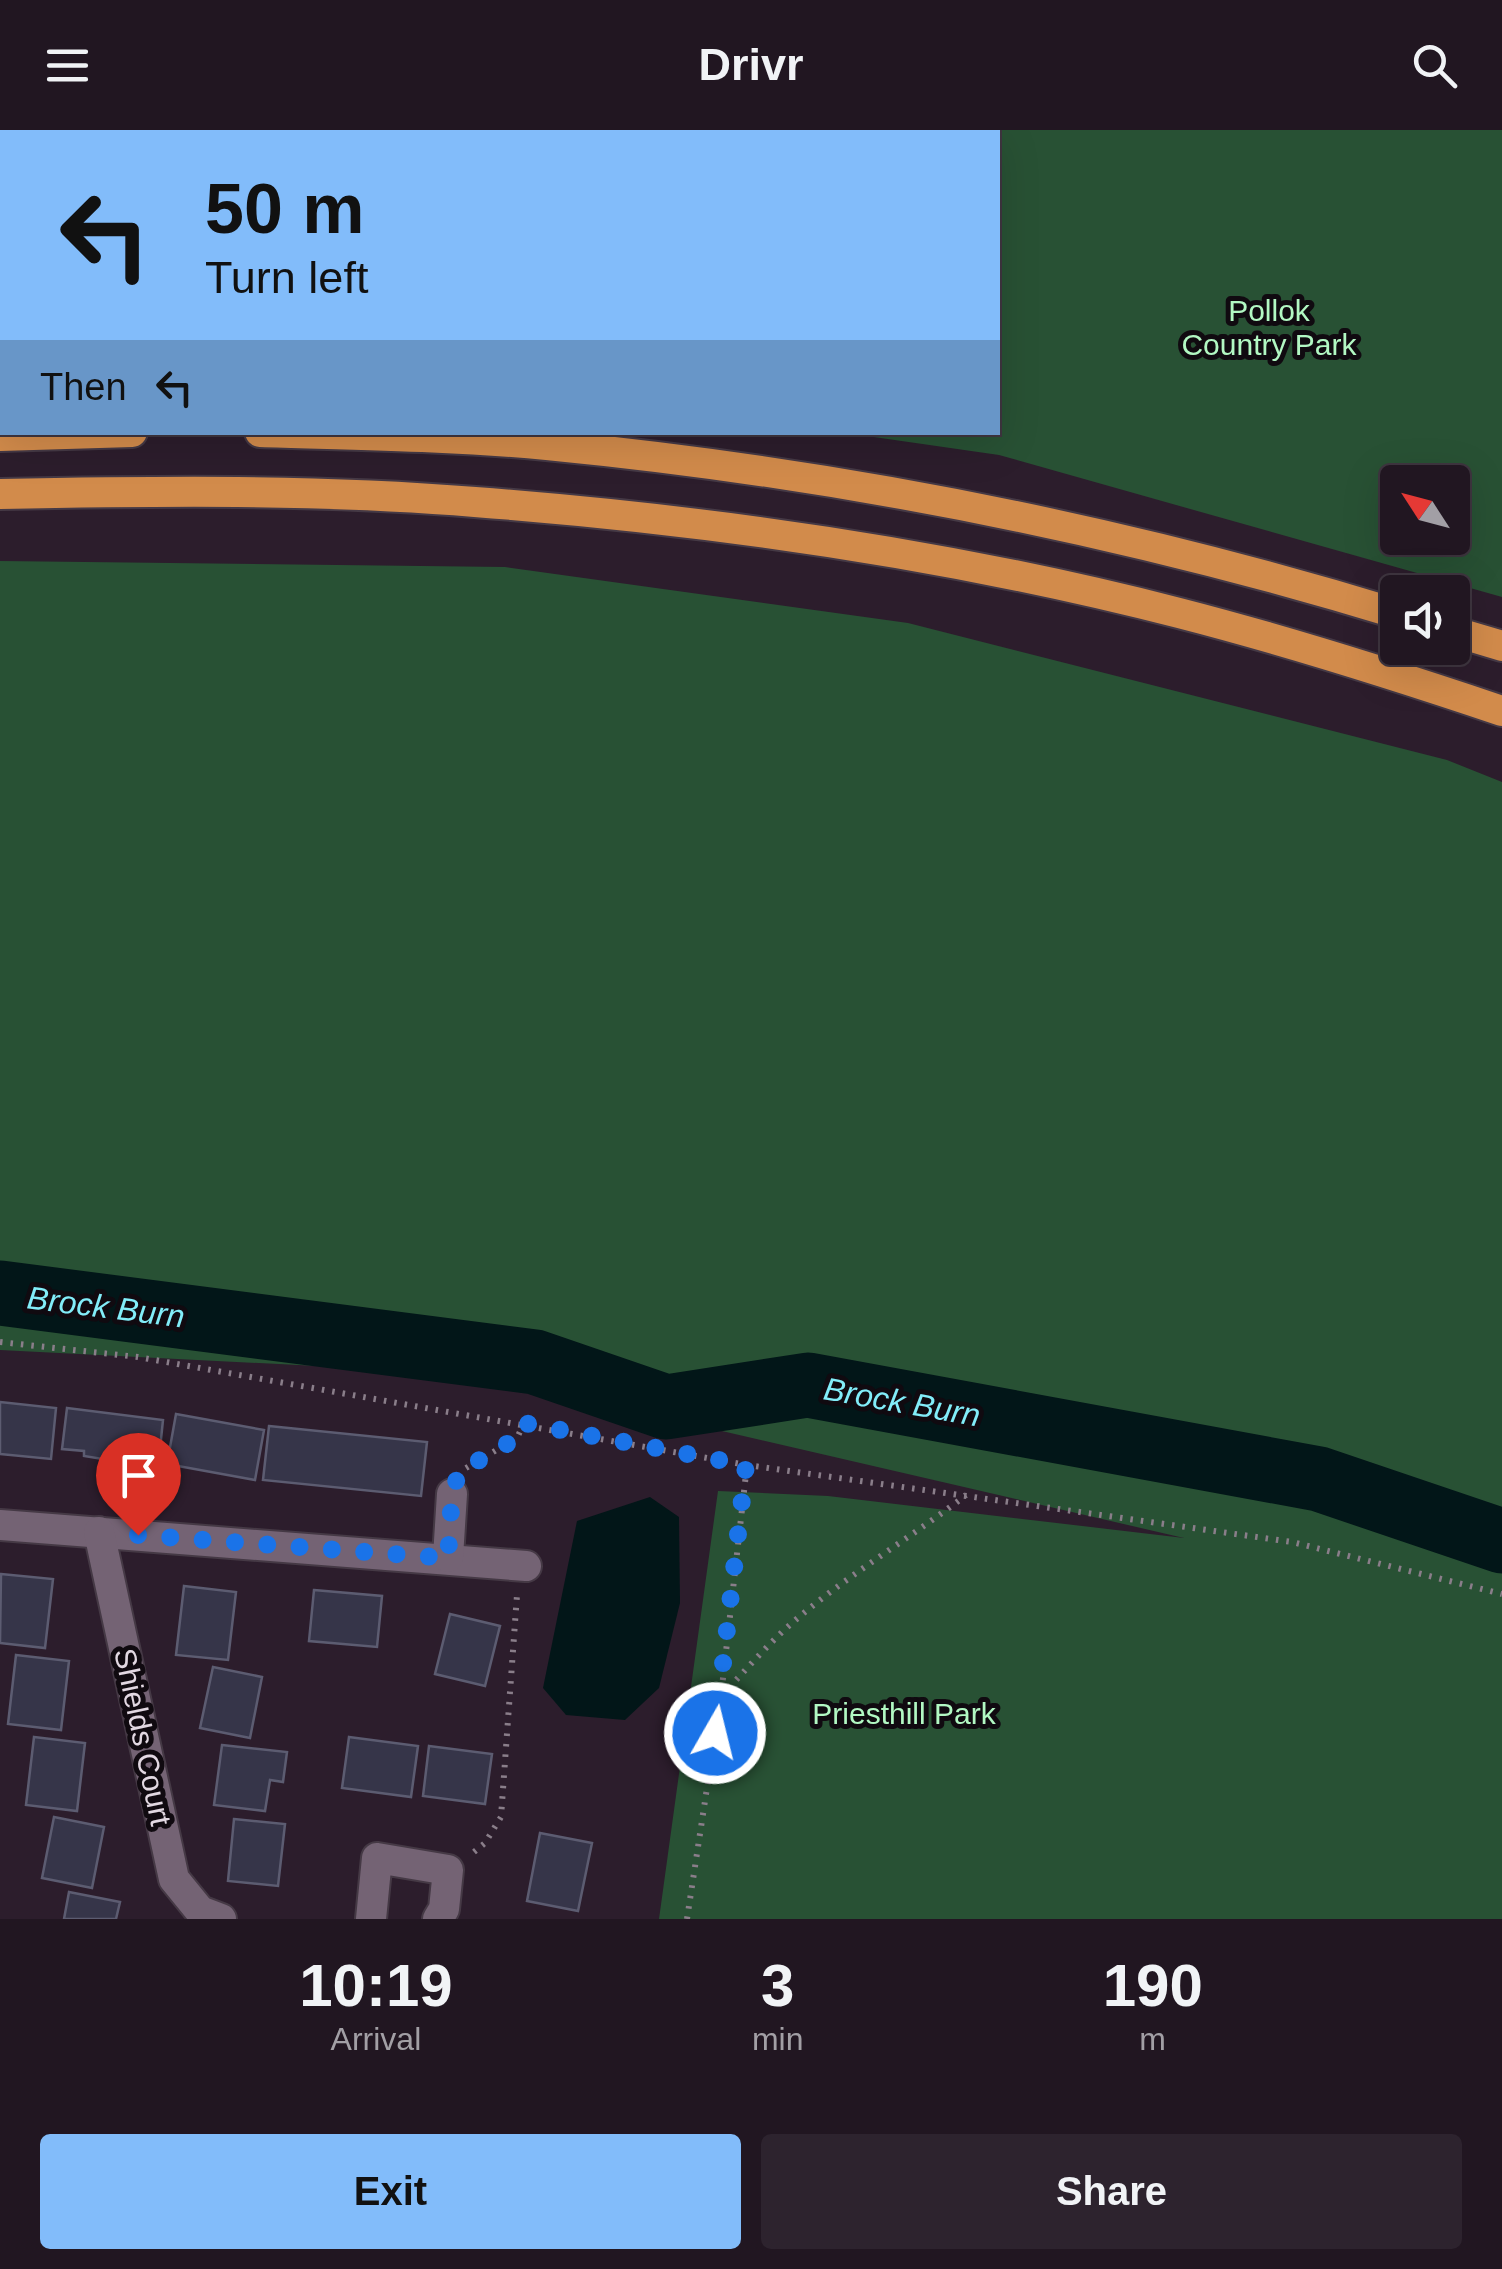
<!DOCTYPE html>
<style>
:root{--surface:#211621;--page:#2d232e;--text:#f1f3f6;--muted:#a29fa5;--line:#3e353f;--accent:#82bcfa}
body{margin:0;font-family:Arial,sans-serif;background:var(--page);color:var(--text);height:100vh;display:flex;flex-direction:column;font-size:38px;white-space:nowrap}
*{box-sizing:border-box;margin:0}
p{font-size:32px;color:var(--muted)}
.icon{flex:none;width:55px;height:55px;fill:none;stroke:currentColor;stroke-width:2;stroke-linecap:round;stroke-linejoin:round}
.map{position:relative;height:1789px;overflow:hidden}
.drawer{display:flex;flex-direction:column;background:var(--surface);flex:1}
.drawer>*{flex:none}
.banner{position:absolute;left:0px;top:0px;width:1000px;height:305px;box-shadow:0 10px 40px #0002,0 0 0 2px var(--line);background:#82bcfa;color:#111;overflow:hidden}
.needle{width:65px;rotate:306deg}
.buttons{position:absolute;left:1380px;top:335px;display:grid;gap:20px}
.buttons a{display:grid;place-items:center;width:90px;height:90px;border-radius:10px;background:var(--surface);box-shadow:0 10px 40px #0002,0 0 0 2px var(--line);font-size:50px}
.pin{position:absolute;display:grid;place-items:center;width:85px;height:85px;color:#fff;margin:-102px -42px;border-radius:50% 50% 50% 0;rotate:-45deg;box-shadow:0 0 10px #0007}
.pin .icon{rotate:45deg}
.me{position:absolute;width:110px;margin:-55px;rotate:8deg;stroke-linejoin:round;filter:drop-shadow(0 0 8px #0008)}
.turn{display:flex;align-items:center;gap:35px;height:210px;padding:0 40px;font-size:45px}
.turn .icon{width:130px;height:130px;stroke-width:2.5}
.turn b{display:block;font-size:70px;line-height:85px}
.then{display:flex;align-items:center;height:95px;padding:0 40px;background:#0003;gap:20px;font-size:38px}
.eta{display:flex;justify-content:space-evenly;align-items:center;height:170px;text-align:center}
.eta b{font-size:60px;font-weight:700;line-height:70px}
.primary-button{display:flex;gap:20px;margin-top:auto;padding:20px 40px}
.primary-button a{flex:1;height:115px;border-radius:10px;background:var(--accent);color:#111;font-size:40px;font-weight:700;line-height:115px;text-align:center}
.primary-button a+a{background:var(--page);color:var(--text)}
header{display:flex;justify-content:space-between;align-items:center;height:130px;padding:0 40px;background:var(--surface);font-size:45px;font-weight:700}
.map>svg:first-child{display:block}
</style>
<header><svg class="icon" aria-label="menu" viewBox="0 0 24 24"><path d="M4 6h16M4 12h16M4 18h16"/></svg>Drivr<svg class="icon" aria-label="search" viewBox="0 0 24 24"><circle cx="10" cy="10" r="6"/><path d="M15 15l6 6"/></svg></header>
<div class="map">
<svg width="1502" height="1789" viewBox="0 0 1502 1789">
<rect width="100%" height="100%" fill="#2c1d2c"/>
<g fill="#285134" fill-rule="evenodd">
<path d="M0 0H1502V467L999 325 846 303 998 302V2H2V258ZM1452 352V408H1398V352Z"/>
<path d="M0 431 505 437 908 493 1447 630 1502 652V1789H659L718 1361 828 1366 1184 1408 476 1244 0 1220Z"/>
</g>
<path fill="#021618" d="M650 1367 679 1387 680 1473 659 1558 625 1590 566 1585 543 1558 577 1391Z"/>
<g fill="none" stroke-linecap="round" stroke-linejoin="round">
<path stroke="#021618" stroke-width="65" d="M0 1163 535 1232 666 1277 808 1255 1319 1349 1502 1411"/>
</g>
<g fill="#363549" stroke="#5c5c71" stroke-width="2.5">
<path d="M0 1272 56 1278 51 1329 0 1324Z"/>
<path d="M67 1278 163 1290 158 1338 84 1326V1321L62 1319Z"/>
<path d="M176 1284 264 1300 255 1350 167 1334Z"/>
<path d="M269 1296 427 1312 421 1366 263 1350Z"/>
<path d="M1 1444 53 1449 45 1518 0 1513Z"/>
<path d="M184 1456 236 1462 228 1530 176 1525Z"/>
<path d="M314 1460 382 1466 377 1517 309 1511Z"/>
<path d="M450 1484 500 1496 485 1556 435 1544Z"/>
<path d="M16 1525 69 1531 61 1600 8 1594Z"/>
<path d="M213 1537 262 1547 250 1608 200 1598Z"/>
<path d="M34 1607 85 1613 77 1681 26 1675Z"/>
<path d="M349 1607 418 1616 411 1667 342 1658Z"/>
<path d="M222 1615 287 1622 283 1652 270 1650 265 1681 214 1675Z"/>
<path d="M429 1616 492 1624 485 1674 423 1666Z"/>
<path d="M54 1687 104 1697 92 1758 42 1748Z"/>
<path d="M234 1689 285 1694 278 1756 228 1751Z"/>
<path d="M540 1703 592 1713 578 1781 527 1771Z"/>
<path d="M69 1762 120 1772 116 1789H64Z"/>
</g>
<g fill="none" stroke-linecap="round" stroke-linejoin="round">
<g stroke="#453945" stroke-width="34">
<g id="minor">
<path d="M0 1395 526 1436"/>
<path d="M99 1402 174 1749 200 1781 221 1789"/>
<path d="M448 1427 452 1364"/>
<path d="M371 1789 377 1728 448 1740 444 1779 438 1789"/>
</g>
</g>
<g stroke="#453945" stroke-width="34">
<g id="highway">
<path d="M260 302C355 305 452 306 547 315 835 343 1120 399 1398 484"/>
<path d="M0 306 132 302"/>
<path d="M0 364C158 361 317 359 475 372 711 390 950 424 1179 483 1288 511 1395 545 1502 581"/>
<path d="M1452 501 1502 516"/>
</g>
</g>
<g stroke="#8a7e8a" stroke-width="6" stroke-dasharray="2.5 8" stroke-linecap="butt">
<path d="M0 1212 138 1227 747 1335 1292 1412 1502 1464"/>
<path d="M466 1338 517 1308 524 1293"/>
<path d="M722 1565C745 1541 767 1515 792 1493 846 1446 909 1409 966 1365"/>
<path d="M474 1722 485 1713 501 1687 517 1465"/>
<path d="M687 1789 721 1566 747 1335"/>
</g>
<use href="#minor" stroke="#746374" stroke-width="30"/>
<use href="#highway" stroke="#d28b4b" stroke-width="30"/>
</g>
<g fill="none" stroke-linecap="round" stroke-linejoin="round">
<path stroke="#1a73e8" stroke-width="18" stroke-dasharray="0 32.4" d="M138 1405 448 1428 452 1364 459 1342 517 1308 524 1293 746 1335 715 1603"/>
</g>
<g text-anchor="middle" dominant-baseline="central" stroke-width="10" stroke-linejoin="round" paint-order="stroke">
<g font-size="30" fill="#b2f8c3" stroke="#100a10">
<text x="1269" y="180">Pollok<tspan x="1269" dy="34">Country Park</tspan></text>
<text x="904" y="1583">Priesthill Park</text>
</g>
<g font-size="30" fill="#e2d8e2" stroke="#100a10">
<text transform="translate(143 1607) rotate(78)">Shields Court</text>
</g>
<g font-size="32" font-style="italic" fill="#82edf9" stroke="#100a10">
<text transform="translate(106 1177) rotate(7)">Brock Burn</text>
<text transform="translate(902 1272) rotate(10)">Brock Burn</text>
</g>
</g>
</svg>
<div class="buttons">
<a><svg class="needle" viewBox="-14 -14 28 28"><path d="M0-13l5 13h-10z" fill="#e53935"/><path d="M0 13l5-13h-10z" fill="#a29fa5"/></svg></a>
<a><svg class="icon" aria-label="sound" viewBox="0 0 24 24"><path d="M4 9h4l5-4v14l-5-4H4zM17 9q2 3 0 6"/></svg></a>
</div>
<div class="pin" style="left:138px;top:1405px;background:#d93025"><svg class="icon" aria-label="arrive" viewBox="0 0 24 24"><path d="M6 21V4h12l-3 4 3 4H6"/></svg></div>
<svg class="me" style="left:715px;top:1603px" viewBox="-20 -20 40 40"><circle r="17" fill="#1a73e8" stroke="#fff" stroke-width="3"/><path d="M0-11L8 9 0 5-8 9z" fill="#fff"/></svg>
<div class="banner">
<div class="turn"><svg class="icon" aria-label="left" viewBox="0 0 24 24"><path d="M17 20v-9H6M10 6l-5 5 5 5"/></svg><div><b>50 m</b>Turn left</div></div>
<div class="then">Then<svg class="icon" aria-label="left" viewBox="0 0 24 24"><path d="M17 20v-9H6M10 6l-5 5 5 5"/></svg></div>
</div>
</div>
<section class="drawer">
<div class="eta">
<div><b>10:19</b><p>Arrival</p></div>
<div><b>3</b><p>min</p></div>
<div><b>190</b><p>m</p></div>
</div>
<div class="primary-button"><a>Exit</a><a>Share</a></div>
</section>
